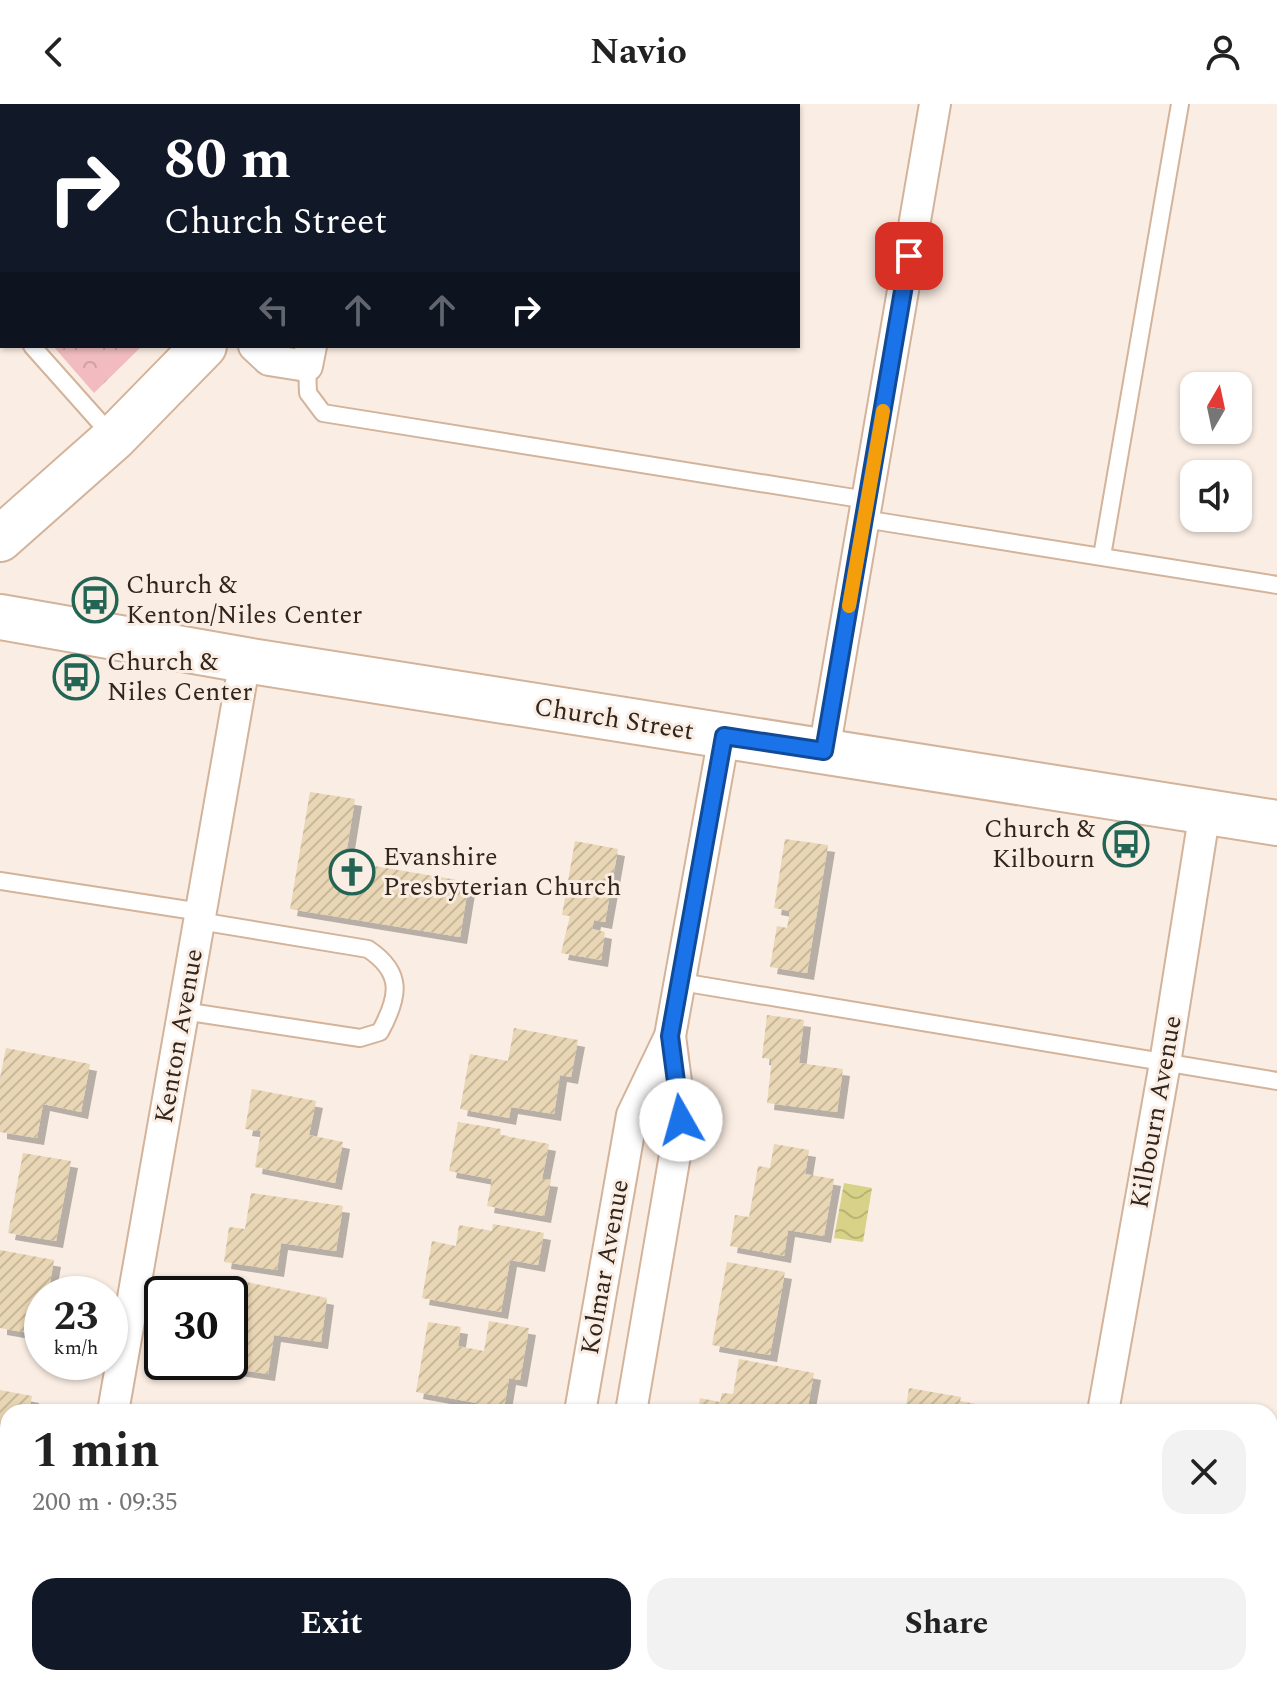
<!DOCTYPE html>
<meta charset="utf-8">
<style>
:root{--surface:#fff;--page:#f2f2f2;--text:#222;--muted:#767676;--accent:#111827}
body{margin:0;font-family:Spectral,serif;background:var(--page);color:var(--text);height:100vh;display:flex;flex-direction:column;font-size:30px;white-space:nowrap}
*{box-sizing:border-box;margin:0}
p{font-size:26px;color:var(--muted)}
.icon{flex:none;width:44px;height:44px;fill:none;stroke:currentColor;stroke-width:2;stroke-linecap:round;stroke-linejoin:round}
.map{position:relative;flex:1;overflow:hidden}
.drawer{position:absolute;left:0px;top:1300px;width:1278px;height:282px;display:flex;flex-direction:column;background:var(--surface);border-radius:24px 24px 0 0;box-shadow:0 2px 6px #0004}
.drawer>*{flex:none}
.hud{position:absolute;left:0px;top:0px;width:800px;height:244px;box-shadow:0 2px 6px #0004;background:#111827;color:#fff;overflow:hidden}
.needle{width:52px;rotate:9deg}
.controls{position:absolute;left:1180px;top:268px;display:grid;gap:16px}
.controls a{display:grid;place-items:center;width:72px;height:72px;border-radius:16px;background:var(--surface);box-shadow:0 2px 6px #0004;font-size:40px}
.speed{position:absolute;left:24px;top:1172px;display:flex;gap:16px;font-size:40px;font-weight:700;text-align:center}
.speed>*{display:grid;place-content:center;width:104px;height:104px;border-radius:50%;background:var(--surface);box-shadow:0 2px 6px #0004;line-height:1}
.speed small{font-size:20px;font-weight:400}
.speed .limit{border:4px solid #111;border-radius:12px;background:#fff;color:#111}
.pin{position:absolute;display:grid;place-items:center;width:68px;height:68px;color:#fff;margin:-34px;border-radius:16px;box-shadow:0 4px 12px #0006}
.me{position:absolute;width:88px;margin:-44px;rotate:353deg;stroke-linejoin:round;filter:drop-shadow(0 0 6px #0008)}
.turn{display:flex;align-items:center;gap:28px;height:168px;padding:0 32px;font-size:36px}
.turn .icon{width:104px;height:104px;stroke-width:2.5}
.turn b{display:block;font-size:56px;line-height:68px}
.lanes{display:flex;align-items:center;height:76px;padding:0 32px;background:#0003;justify-content:center;gap:40px;direction:ltr}
.lanes .off{opacity:.35}
.round{display:grid;place-items:center;flex:none;width:84px;height:84px;border-radius:24px;background:var(--page)}
.summary{display:flex;align-items:center;justify-content:space-between;height:136px;padding:0 32px}
h1{font-size:48px;font-weight:700;line-height:60px}
.button{display:flex;gap:16px;margin-top:auto;padding:16px 32px}
.button a{flex:1;height:92px;border-radius:24px;background:var(--accent);color:#fff;font-size:32px;font-weight:700;line-height:92px;text-align:center}
.button a+a{background:var(--page);color:var(--text)}
header{display:flex;justify-content:space-between;align-items:center;height:104px;padding:0 32px;background:var(--surface);font-size:36px;font-weight:700}
.map>svg:first-child{display:block}
</style>
<header><svg class="icon" aria-label="back" viewBox="0 0 24 24"><path d="M15 5l-7 7 7 7"/></svg>Navio<svg class="icon" aria-label="person" viewBox="0 0 24 24"><circle cx="12" cy="8" r="4"/><path d="M4 21q1-7 8-7t8 7"/></svg></header>
<div class="map">
<svg width="1277" height="1581" viewBox="0 0 1277 1581">
<defs>
<pattern id="park-crowns" width="20" height="18" patternUnits="userSpaceOnUse" patternTransform="scale(2)"><rect width="20" height="18" fill="#f1bbbf"/><path d="M2 6a3 3 0 1 1 6 0M12 15a3 3 0 1 1 6 0" fill="none" stroke="#cfa1a4"/></pattern>
<pattern id="water-waves" width="16" height="10" patternUnits="userSpaceOnUse" patternTransform="scale(2)"><rect width="16" height="10" fill="#d7d287"/><path d="M0 5q4-4 8 0t8 0" fill="none" stroke="#b9b474"/></pattern>
<pattern id="building-hatch" width="6" height="6" patternUnits="userSpaceOnUse" patternTransform="scale(2)"><rect width="6" height="6" fill="#e9d6b4"/><path d="M-1 1l2-2M0 6l6-6M5 7l2-2" fill="none" stroke="#c8b89a"/></pattern>
<filter id="shadow"><feDropShadow dx="7" dy="7" stdDeviation="0" flood-color="#0004"/></filter>
</defs>
<rect width="100%" height="100%" fill="#faede3"/>
<g fill="url(#park-crowns)">
<path d="M0 0H285L2 2V183Z"/>
<path d="M53 242H142L94 289Z"/>
</g>
<path fill="url(#water-waves)" d="M844 1079 872 1084 863 1138 834 1134Z"/>
<g fill="url(#building-hatch)" filter="url(#shadow)">
<path d="M310 688 355 695 345 757 469 778 460 833 290 805Z"/>
<path d="M785 735 828 741 807 869 770 863 777 822 787 824 790 807 774 804Z"/>
<path d="M575 737 618 745 605 818 594 816 592 825 605 828 601 856 561 849 570 812 562 811Z"/>
<path d="M767 911 804 916 799 959 843 965 837 1008 767 999 772 955 762 954Z"/>
<path d="M514 924 578 936 571 973 560 971 554 1010 511 1003 509 1014 460 1005 470 950 508 957Z"/>
<path d="M6 944 90 960 81 1008 43 1000 37 1034 0 1028V974Z"/>
<path d="M252 985 316 997 309 1031 343 1038 335 1079 255 1063 261 1027 245 1025Z"/>
<path d="M458 1018 501 1025 500 1031 549 1040 542 1075 551 1076 544 1112 487 1102 492 1075 449 1067Z"/>
<path d="M774 1040 809 1046 805 1070 834 1075 824 1132 788 1126 784 1152 730 1142 735 1111 749 1113 758 1062 770 1064Z"/>
<path d="M23 1049 71 1057 56 1137 8 1129Z"/>
<path d="M251 1089 343 1102 336 1147 281 1139 277 1166 224 1158 229 1123 245 1125Z"/>
<path d="M493 1120 544 1129 538 1161 510 1156 501 1208 422 1194 432 1137 456 1142 459 1121 492 1127Z"/>
<path d="M0 1146 54 1156 48 1190H42L40 1231 0 1224Z"/>
<path d="M727 1158 785 1168 770 1251 712 1241Z"/>
<path d="M220 1173 327 1194 321 1238 274 1231 268 1270 207 1261 230 1258V1190H217Z"/>
<path d="M489 1217 529 1224 520 1276 509 1274 504 1304 416 1288 428 1218 461 1223 458 1242 484 1247Z"/>
<path d="M739 1255 814 1269 807 1308H698L700 1294 720 1298 722 1289 733 1290Z"/>
<path d="M909 1284 961 1293 960 1297 1004 1305 1003 1308H905Z"/>
<path d="M0 1286 32 1292 29 1308H8V1418L0 1417Z"/>
<path d="M1270 1495 1277 1497V1549L1271 1581H1204L1205 1574H1270Z"/>
<path d="M1125 1574H1194L1193 1581H1124Z"/>
</g>
<g fill="none" stroke-linecap="round" stroke-linejoin="round">
<g stroke="#d3b39a" stroke-width="20">
<g id="lane">
<path d="M0 206 2 209"/>
<path d="M32 242 113 333"/>
<path d="M307 262 308 289 323 309 867 396"/>
<path d="M864 415 1277 481"/>
<path d="M1102 452 1180 0"/>
<path d="M0 777 201 808"/>
<path d="M681 878 1277 977"/>
<path d="M183 907 360 934 380 928C399 893 404 869 368 845L199 817"/>
</g>
</g>
<g stroke="#d3b39a" stroke-width="34">
<g id="street">
<path d="M254 242 269 256 307 262 311 242"/>
<path d="M824 647 935 0"/>
<path d="M113 1308 245 556"/>
<path d="M580 1308 632 1011 670 932 724 632"/>
<path d="M631 1308 681 1016 670 932"/>
<path d="M1103 1308 1165 959 1205 707"/>
<path d="M0 1481 8 1483"/>
<path d="M0 1531 8 1532"/>
<path d="M274 1574 318 1581"/>
<path d="M603 1574 646 1581"/>
<path d="M67 1581 68 1574"/>
<path d="M532 1581 533 1574"/>
<path d="M1054 1581 1055 1574"/>
</g>
</g>
<g stroke="#d3b39a" stroke-width="48">
<g id="secondary">
<path d="M332 2 333 0"/>
<path d="M0 435 114 334 204 242"/>
<path d="M0 513 245 556 1277 719"/>
</g>
</g>
<use href="#lane" stroke="#fff" stroke-width="16"/>
<use href="#street" stroke="#fff" stroke-width="30"/>
<use href="#secondary" stroke="#fff" stroke-width="44"/>
</g>
<g fill="none" stroke-linecap="round" stroke-linejoin="round">
<g stroke="#114b97" stroke-width="20">
<path id="route" d="M681 1016 670 932 724 632 824 647 909 152"/>
</g>
<use href="#route" stroke="#1a73e8" stroke-width="14"/>
<path stroke="#f59e0b" stroke-width="14" d="M849 502 883 307"/>
</g>
<defs>
<g id="bus-ring" transform="scale(2.3)"><circle r="9.5" fill="#faede3" stroke="#236554" stroke-width="1.5"/><path d="M-5-6H5V4H4V6H2V4H-2V6H-4V4H-5ZM-3.5-4V0h7V-4ZM-3.5 1.2v1.5H-2V1.2ZM2 1.2v1.5H3.5V1.2Z" fill="#236554"/></g>
<g id="church-ring" transform="scale(2.3)"><circle r="9.5" fill="#faede3" stroke="#236554" stroke-width="1.5"/><path d="M-1.2-6h2.4v3.5h3.3v2.4h-3.3V6h-2.4V-.1h-3.3v-2.4h3.3Z" fill="#236554"/></g>
</defs>
<g fill-rule="evenodd">
<use href="#bus-ring" x="95" y="496"/>
<use href="#bus-ring" x="76" y="573"/>
<use href="#bus-ring" x="1126" y="740"/>
<use href="#church-ring" x="352" y="768"/>
</g>
<g text-anchor="middle" dominant-baseline="central" stroke-width="6" stroke-linejoin="round" paint-order="stroke">
<g font-size="26" fill="#31251c" stroke="#faede3" text-anchor="start">
<text x="126" y="481">Church &amp;<tspan x="126" dy="30">Kenton/Niles Center</tspan></text>
<text x="107" y="558">Church &amp;<tspan x="107" dy="30">Niles Center</tspan></text>
<text x="1095" y="725" text-anchor="end">Church &amp;<tspan x="1095" dy="30">Kilbourn</tspan></text>
<text x="383" y="753">Evanshire<tspan x="383" dy="30">Presbyterian Church</tspan></text>
</g>
<g font-size="26" fill="#31251c" stroke="#faede3">
<text transform="translate(614 615) rotate(9)">Church Street</text>
<text transform="translate(179 932) rotate(-80)">Kenton Avenue</text>
<text transform="translate(1156 1008) rotate(-80)">Kilbourn Avenue</text>
<text transform="translate(605 1163) rotate(-80)">Kolmar Avenue</text>
</g>
</g>
</svg>
<div class="controls">
<a><svg class="needle" viewBox="-14 -14 28 28"><path d="M0-13l5 13h-10z" fill="#e53935"/><path d="M0 13l5-13h-10z" fill="#767676"/></svg></a>
<a><svg class="icon" aria-label="sound" viewBox="0 0 24 24"><path d="M4 9h4l5-4v14l-5-4H4zM17 9q2 3 0 6"/></svg></a>
</div>
<div class="speed"><div>23<small>km/h</small></div><div class="limit">30</div></div>
<div class="pin" style="left:909px;top:152px;background:#d93025"><svg class="icon" aria-label="arrive" viewBox="0 0 24 24"><path d="M6 21V4h12l-3 4 3 4H6"/></svg></div>
<svg class="me" style="left:681px;top:1016px" viewBox="-20 -20 40 40"><circle r="19" fill="#fff"/><path d="M0-13L10 11 0 6-10 11z" fill="#1a73e8"/></svg>
<div class="hud">
<div class="turn"><svg class="icon" aria-label="right" viewBox="0 0 24 24"><path d="M7 20v-9h11M14 6l5 5-5 5"/></svg><div><b>80 m</b>Church Street</div></div>
<div class="lanes"><svg class="icon off" aria-label="left" viewBox="0 0 24 24"><path d="M17 20v-9H6M10 6l-5 5 5 5"/></svg><svg class="icon off" aria-label="ahead" viewBox="0 0 24 24"><path d="M12 20V5M6 11l6-6 6 6"/></svg><svg class="icon off" aria-label="ahead" viewBox="0 0 24 24"><path d="M12 20V5M6 11l6-6 6 6"/></svg><svg class="icon" aria-label="right" viewBox="0 0 24 24"><path d="M7 20v-9h11M14 6l5 5-5 5"/></svg></div>
</div>
<section class="drawer">
<div class="summary"><div><h1>1 min</h1><p>200 m · 09:35</p></div><a class="round"><svg class="icon" aria-label="close" viewBox="0 0 24 24"><path d="M6 6l12 12M18 6L6 18"/></svg></a></div>
<div class="button"><a>Exit</a><a>Share</a></div>
</section>
</div>
